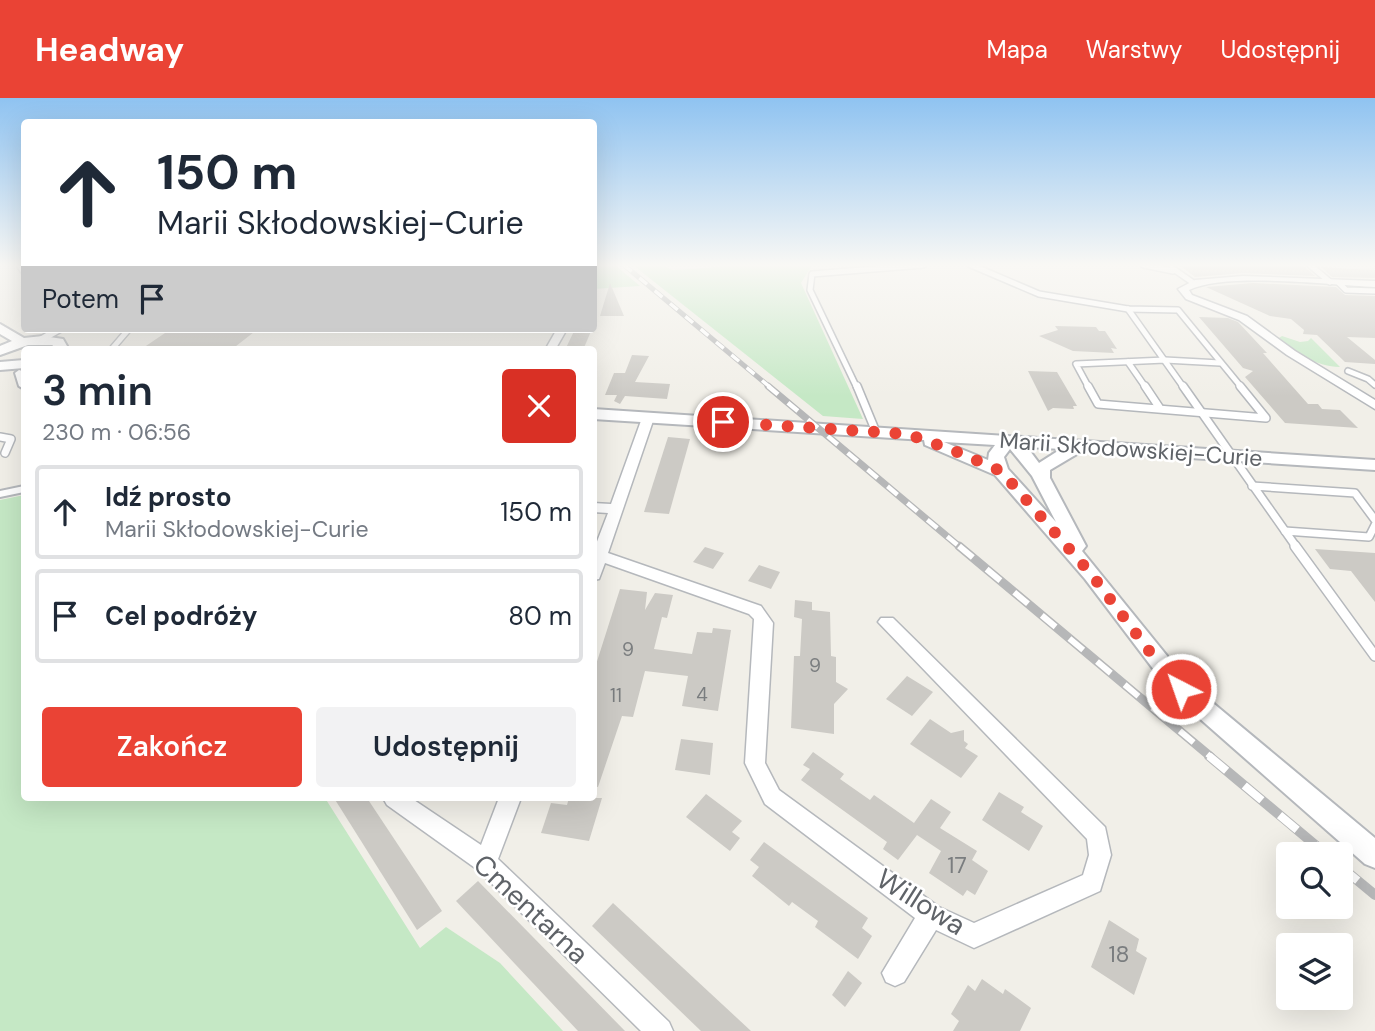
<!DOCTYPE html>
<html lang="pl">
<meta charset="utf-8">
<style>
:root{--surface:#fff;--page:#f2f2f3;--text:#1f2937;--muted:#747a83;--line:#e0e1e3;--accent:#ea4335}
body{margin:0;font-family:"DM Sans",sans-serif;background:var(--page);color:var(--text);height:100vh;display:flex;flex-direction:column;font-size:26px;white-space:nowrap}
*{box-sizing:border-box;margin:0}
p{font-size:23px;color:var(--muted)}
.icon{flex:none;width:38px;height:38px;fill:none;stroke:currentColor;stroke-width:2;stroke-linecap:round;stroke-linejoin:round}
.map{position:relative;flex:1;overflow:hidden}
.sheet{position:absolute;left:21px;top:248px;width:576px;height:455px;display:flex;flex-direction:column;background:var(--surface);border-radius:7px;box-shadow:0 7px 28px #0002}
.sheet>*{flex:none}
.guide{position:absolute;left:21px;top:21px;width:576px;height:214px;border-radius:7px;box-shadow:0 7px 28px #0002;background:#fff;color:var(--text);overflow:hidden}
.buttons{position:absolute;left:1276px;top:744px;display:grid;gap:14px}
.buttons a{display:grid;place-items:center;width:77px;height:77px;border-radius:7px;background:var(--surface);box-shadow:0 7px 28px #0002;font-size:35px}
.pin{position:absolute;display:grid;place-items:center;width:60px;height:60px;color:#fff;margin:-30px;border:4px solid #fff;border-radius:50%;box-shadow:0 2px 7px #0007}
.me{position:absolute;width:77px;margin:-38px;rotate:319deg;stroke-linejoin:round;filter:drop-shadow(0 0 5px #0008)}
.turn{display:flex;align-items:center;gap:24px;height:147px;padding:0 21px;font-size:32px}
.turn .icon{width:91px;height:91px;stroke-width:2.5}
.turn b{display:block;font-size:49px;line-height:60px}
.then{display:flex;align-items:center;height:66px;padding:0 21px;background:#0003;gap:14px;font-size:26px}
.round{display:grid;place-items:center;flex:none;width:74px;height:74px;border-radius:7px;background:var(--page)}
.head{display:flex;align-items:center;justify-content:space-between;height:119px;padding:0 21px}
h1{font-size:42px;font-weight:600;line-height:52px}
.action{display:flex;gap:14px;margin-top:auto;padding:14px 21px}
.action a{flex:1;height:80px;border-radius:7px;background:var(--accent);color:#fff;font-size:28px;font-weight:600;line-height:80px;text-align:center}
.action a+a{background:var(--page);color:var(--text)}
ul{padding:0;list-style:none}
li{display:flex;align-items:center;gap:21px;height:94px;margin:0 14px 10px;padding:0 7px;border:4px solid var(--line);border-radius:7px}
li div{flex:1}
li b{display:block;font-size:26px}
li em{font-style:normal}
header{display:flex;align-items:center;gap:42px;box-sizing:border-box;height:98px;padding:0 35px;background:var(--accent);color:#fff}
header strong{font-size:33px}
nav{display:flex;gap:38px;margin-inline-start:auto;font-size:24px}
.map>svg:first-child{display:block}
</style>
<header>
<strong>Headway</strong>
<nav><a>Mapa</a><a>Warstwy</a><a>Udostępnij</a></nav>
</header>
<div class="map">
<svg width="1375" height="933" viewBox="0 0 1375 933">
<rect width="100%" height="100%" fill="#f1efe8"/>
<g fill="#c5e8c5">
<path d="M593 167H615L640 188 593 191Z"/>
<path d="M633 167H661L673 172 749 167H812L801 185 863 321 823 318Z"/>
<path d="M1282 238 1300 244 1308 243 1311 240 1340 269C1316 268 1299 257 1279 243H1282L1279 240Z"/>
<path d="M24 397V700H325L420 850 446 829 500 865 563 933H0V402Z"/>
</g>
<g fill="#cccac5">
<path d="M1179 167H1299L1305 169 1315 178 1243 175 1195 179Z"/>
<path d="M1321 169 1375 172V180L1332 179Z"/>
<path d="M610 185 624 218H600Z"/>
<path d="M1253 185 1336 189 1345 197 1375 198V240L1347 239 1375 262V266L1345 264 1317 237 1303 236 1304 232 1291 221 1270 218 1206 189Z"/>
<path d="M1199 219 1228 220 1238 224 1267 255H1263L1308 306H1318L1322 311 1340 312 1358 330 1285 325 1245 279 1253 273 1243 270Z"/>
<path d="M1055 228 1096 229 1099 233H1105L1117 251 1111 250 1114 255 1073 253 1039 238 1058 232Z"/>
<path d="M219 231H258L231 252H140L165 235 176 232 215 235Z"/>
<path d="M575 231H592L583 252H565Z"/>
<path d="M632 257 649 258 635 284 670 286 667 301 625 298 620 306 614 303 617 297H605L614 275H625Z"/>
<path d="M1028 273 1057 274 1077 308H1073L1074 311 1053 310 1048 313Z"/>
<path d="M668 339 690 341 669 416 644 414Z"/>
<path d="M705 449 724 455 713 471 693 464Z"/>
<path d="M1315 451 1375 455V504L1351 473 1330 471Z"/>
<path d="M759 467 780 474 771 491 748 483Z"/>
<path d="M620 491 647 494 645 512 655 495 673 497 667 520 662 519 654 551 692 556 697 534 712 535 713 530 731 532 718 613 682 608 688 578 645 573 633 619 622 618 598 689 593 688V576Z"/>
<path d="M795 502 812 504V512L830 514 831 558 836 559V584L848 591 834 606V636L791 630 794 558H800L802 521 794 519Z"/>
<path d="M907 578 933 594 912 618 886 601Z"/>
<path d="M930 621 951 635 964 632V643L968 646 965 650 978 658 961 680 910 646Z"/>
<path d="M681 641 713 645 710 677 675 672Z"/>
<path d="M813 654 844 676 840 681 870 702 874 697 914 725 931 701 951 714 940 730 977 753 972 762 988 773 975 797 967 792 963 798 929 775 941 753 917 737 898 762 883 751 887 744 801 682 810 671 803 667Z"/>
<path d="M999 694 1024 709 1021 714 1043 728 1029 753 982 722Z"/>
<path d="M706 696 742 723 732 734 740 740 730 753 686 719Z"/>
<path d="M334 700H367L442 813 417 832Z"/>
<path d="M569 700H602L589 743 541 735 551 705 567 707Z"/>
<path d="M764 744 868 820 862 830 872 838 858 861 815 829 818 823 792 804 789 808 752 778 759 769 750 762Z"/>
<path d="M478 783 625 933H578L456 803Z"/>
<path d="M613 805 751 933H701L592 828Z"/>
<path d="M1109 822 1139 841 1136 853 1147 860 1134 897 1091 869Z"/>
<path d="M848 873 862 885 845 909 832 897Z"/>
<path d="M982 881 1003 896 1005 891 1031 910 1020 933H953L959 923 951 916 968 887 975 893Z"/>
</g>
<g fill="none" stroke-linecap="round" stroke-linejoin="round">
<g stroke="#b5b8bc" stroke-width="8">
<g id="service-far2">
<path d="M19 167 24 174"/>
<path d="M971 167 1039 196 1128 211 1178 212 1242 290"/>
<path d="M1144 167 1173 173"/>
<path d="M1310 167 1330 184"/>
<path d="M1172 170 1192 184"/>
<path d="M1339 185 1346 192 1375 193"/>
<path d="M1128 211 1184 290"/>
<path d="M111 252 129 231"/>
<path d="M1128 264 1146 290"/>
<path d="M1348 273 1368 281 1375 287"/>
<path d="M857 290 810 192 812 176 923 167"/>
<path d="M1089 290 1076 266 1165 262 1220 265"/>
</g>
</g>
<g stroke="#b5b8bc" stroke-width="10">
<g id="service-far1">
<path d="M857 288 876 334"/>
<path d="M1088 288 1098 306 1266 320 1240 288"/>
<path d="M1145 288 1159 309"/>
<path d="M1183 288 1297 450"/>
<path d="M0 339 11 341 5 355"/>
<path d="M1252 388 1355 395 1375 422"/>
<path d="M1285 433 1369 439 1375 427"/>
</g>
</g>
<g stroke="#b5b8bc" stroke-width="12">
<path id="service" d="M1295 448 1375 558"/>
</g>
<g stroke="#b5b8bc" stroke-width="4">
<g id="pedestrian">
<path d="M19 272 22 273 24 278V291L19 288 15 275Z"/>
<path d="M24 388V394L0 399V393Z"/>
</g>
</g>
<g stroke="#b5b8bc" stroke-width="3">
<g id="minor">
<path d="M1243 178 1375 183V189C1330 187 1227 174 1189 192L1192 197 1247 218 1295 253 1375 302V311L1287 257 1239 222 1186 201 1178 191 1195 182Z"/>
<path d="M53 231H66L45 243 36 241Z"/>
<path d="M557 231H567L555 252H545Z"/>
<path d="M648 316 654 320 608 455 761 508 773 525 765 665 779 692 939 809 974 825 1083 777 1089 757 1087 741 878 524 881 520H893L1105 729 1111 757 1100 793 974 850 936 832 904 884 895 888 886 884 882 875 915 820 765 706 745 665 754 521 749 516 605 465 599 481 593 482V454L608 415 593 414V405L611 406 642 320Z"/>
<path d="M383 700H411L481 747 499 700H521L498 761 669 924 673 933H641L478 772 387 707Z"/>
</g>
</g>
<g stroke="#b5b8bc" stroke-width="4">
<g id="tertiary">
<path d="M0 226 24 240 43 238 63 241 67 248 64 252H50L53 247H28L0 257V248L12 243 0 236Z"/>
<path d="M24 262V270L0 272V264Z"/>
<path d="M593 311 1375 362V372L1082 353 1050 372V380L1086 448 1082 453 1189 585 1375 740V770L1365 766 1173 597 1085 481 995 377 925 347 924 342 593 321ZM944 344 995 347 989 355 988 362ZM1027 349 1061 351 1039 365ZM1010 351 1032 378 1056 424 1008 371 1004 359Z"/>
</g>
</g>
<use href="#service-far2" stroke="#fff" stroke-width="5"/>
<use href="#service-far1" stroke="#fff" stroke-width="7"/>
<use href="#service" stroke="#fff" stroke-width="9"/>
<use href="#pedestrian" fill="#fff" fill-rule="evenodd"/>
<use href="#minor" fill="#fff" fill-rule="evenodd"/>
<use href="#tertiary" fill="#fff" fill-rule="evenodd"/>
<g stroke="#b6b7b8" stroke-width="5">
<path id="rail-far3" d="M624 167 771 290"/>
</g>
<g stroke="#b6b7b8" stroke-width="7">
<path id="rail-far2" d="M768 288 961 450"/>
</g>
<g stroke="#b6b7b8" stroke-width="9">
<path id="rail-far1" d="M959 448 1211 659"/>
</g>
<g stroke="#b6b7b8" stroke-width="10">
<g id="rail">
<path d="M1209 658 1326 756"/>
<path d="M1340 768 1375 797"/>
</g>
</g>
<use href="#rail-far3" stroke="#fff" stroke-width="3.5" stroke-dasharray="10" stroke-linecap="butt"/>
<use href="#rail-far2" stroke="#fff" stroke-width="4.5" stroke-dasharray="13" stroke-linecap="butt"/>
<use href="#rail-far1" stroke="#fff" stroke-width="6" stroke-dasharray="18" stroke-linecap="butt"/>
<use href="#rail" stroke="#fff" stroke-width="8" stroke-dasharray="23" stroke-linecap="butt"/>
</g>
<linearGradient id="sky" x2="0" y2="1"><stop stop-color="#8fc3f1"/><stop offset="0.56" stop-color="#f9f8f5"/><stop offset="1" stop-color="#f9f8f5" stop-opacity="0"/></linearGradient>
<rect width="1375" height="298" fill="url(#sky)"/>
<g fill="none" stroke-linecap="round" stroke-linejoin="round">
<path stroke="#ea4335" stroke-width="12" stroke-dasharray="0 21.6" d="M723 324 907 336 950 351 1001 373 1092 477 1153 558 1181 591"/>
</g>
<g text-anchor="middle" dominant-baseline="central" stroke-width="5" stroke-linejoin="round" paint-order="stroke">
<g font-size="19" fill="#7a7d7f">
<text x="628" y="551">9</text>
<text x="815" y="567">9</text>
<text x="702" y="596">4</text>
<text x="616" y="597">11</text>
</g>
<g font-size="23" fill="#5f6368" stroke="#fff">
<text transform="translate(1131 351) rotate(4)">Marii Skłodowskiej-Curie</text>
</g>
<g font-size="23" fill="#7a7d7f">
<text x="957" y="767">17</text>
<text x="1119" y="856">18</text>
</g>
<g font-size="28" fill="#5f6368" stroke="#fff">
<text transform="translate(921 804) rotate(32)">Willowa</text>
<text transform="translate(531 811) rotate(43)">Cmentarna</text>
</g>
</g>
</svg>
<div class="buttons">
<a><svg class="icon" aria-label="search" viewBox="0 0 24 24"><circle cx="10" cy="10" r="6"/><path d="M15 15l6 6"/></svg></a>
<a><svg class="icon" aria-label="layers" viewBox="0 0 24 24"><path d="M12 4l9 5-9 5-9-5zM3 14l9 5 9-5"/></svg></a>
</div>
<div class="pin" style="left:723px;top:324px;background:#d93025"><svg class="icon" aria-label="arrive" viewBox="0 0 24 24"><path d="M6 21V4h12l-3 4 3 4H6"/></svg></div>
<svg class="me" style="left:1181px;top:591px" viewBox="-20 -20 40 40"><circle r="17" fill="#ea4335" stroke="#fff" stroke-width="3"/><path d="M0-11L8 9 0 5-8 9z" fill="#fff"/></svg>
<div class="guide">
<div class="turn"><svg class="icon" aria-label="ahead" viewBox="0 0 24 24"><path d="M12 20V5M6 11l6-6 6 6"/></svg><div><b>150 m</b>Marii Skłodowskiej-Curie</div></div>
<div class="then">Potem<svg class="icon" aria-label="arrive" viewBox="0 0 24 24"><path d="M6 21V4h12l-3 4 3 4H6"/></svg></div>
</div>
<section class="sheet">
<div class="head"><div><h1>3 min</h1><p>230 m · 06:56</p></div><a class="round" style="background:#d93025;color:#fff"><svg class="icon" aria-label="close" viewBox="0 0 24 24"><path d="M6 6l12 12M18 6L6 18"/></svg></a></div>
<ul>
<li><svg class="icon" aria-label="ahead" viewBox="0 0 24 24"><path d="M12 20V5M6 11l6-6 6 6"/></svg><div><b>Idź prosto</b><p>Marii Skłodowskiej-Curie</p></div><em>150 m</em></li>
<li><svg class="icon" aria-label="arrive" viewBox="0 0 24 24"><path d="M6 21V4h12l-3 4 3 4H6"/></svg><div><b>Cel podróży</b></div><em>80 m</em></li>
</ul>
<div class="action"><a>Zakończ</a><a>Udostępnij</a></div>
</section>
</div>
